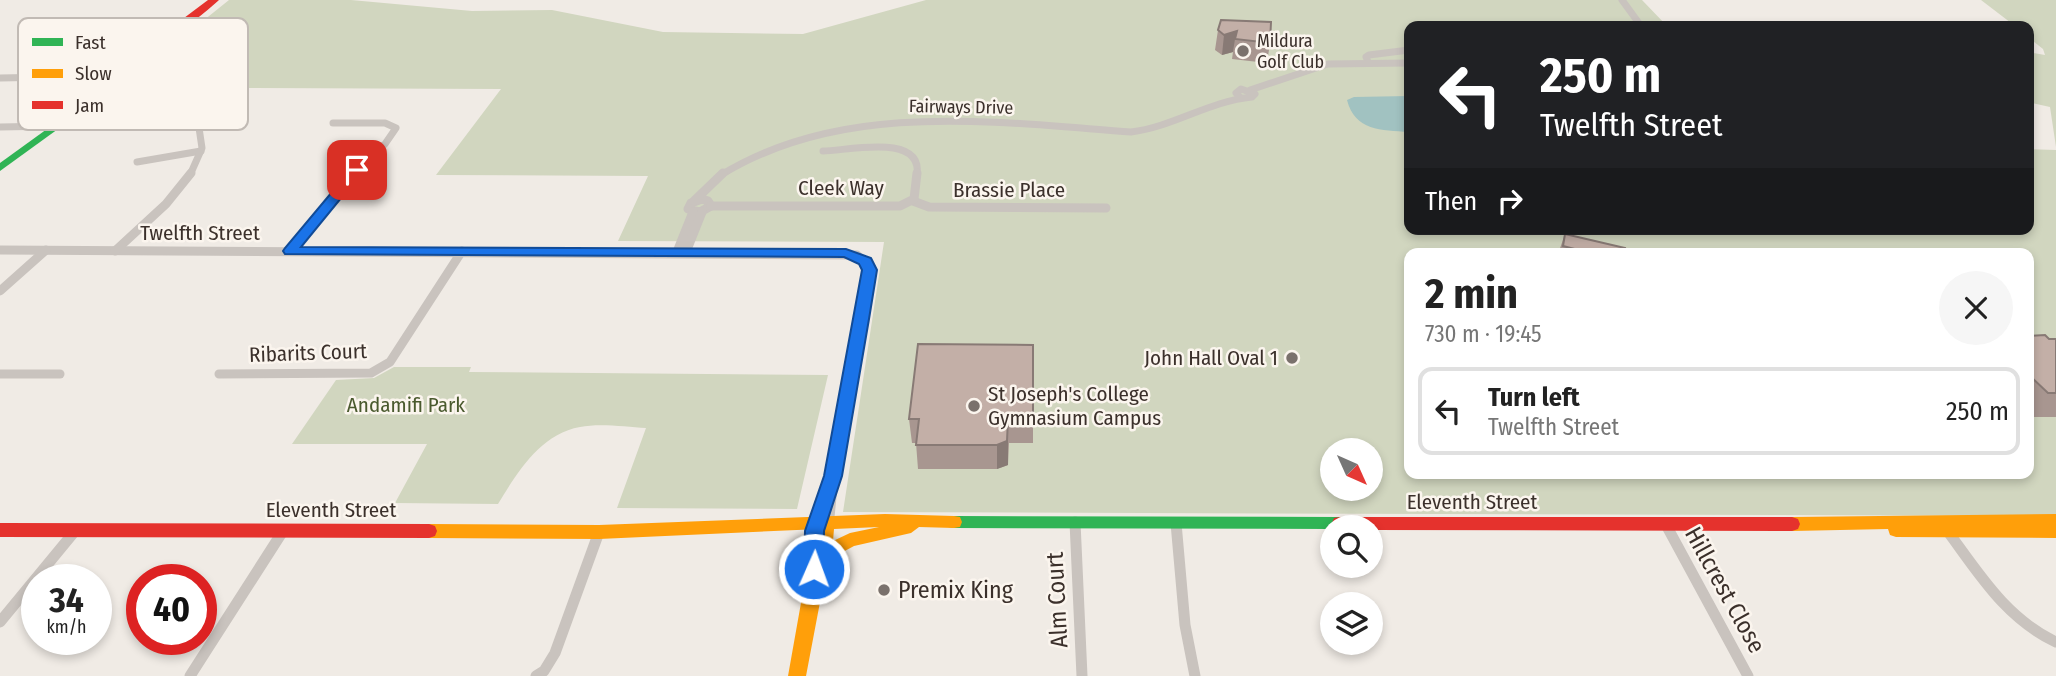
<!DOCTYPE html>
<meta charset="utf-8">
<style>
:root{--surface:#fff;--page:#f6f6f6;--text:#222;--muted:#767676;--line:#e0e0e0}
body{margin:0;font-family:"Fira Sans Condensed",sans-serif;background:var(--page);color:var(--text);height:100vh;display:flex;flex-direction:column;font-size:26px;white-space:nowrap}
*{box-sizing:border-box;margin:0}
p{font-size:23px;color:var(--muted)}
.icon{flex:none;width:38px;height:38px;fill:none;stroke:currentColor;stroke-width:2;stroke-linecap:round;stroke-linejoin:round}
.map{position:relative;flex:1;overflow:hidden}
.drawer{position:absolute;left:1404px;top:248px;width:630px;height:231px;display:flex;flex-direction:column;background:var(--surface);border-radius:14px;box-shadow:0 4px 10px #0003}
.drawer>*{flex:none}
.hud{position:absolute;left:1404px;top:21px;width:630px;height:214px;border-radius:14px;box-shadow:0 4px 10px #0003;background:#202124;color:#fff;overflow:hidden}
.needle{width:46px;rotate:135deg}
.controls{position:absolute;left:1320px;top:438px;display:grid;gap:14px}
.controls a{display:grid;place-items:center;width:63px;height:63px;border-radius:50%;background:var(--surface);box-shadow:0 4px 10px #0003;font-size:35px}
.speed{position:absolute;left:21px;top:564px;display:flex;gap:14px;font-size:35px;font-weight:700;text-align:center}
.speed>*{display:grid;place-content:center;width:91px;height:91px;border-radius:50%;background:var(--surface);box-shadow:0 4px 10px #0003;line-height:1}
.speed small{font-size:18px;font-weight:400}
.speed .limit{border:10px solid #d22;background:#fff;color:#111}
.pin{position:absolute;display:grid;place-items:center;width:60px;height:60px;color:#fff;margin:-30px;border-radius:14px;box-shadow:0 4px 10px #0006}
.me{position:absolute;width:77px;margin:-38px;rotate:2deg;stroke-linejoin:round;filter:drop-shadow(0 0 5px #0008)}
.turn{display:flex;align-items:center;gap:24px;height:147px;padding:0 21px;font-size:32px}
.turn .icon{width:91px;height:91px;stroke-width:2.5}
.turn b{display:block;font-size:49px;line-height:60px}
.then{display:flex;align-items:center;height:66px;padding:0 21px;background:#0003;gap:14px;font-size:26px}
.round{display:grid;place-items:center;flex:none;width:74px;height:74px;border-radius:37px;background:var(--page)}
.summary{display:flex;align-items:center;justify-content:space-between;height:119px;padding:0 21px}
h1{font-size:42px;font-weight:700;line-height:52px}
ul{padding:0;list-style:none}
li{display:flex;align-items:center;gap:21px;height:88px;margin:0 14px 10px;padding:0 7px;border:4px solid var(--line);border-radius:14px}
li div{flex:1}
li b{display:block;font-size:26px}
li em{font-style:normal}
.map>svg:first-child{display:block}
</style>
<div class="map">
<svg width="2056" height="676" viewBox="0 0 2056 676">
<rect width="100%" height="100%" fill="#f0ebe5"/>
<g fill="#d1d6bf" fill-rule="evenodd">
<path d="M229 0H351L472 11 552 10 663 32 803 34 926 0H1642L1667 26H1409V229H2028V149L2056 150V516L843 512 884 242 618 241 648 176 436 175 501 89 225 88 238 70 143 69ZM1409 254H2028V474H1409ZM1332 450H1370V488H1332Z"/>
<path d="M1981 0H2056V147L2050 107 2028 102V52L2045 55 2043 49 2028 37V26H2015Z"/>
<path d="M394 367H471L469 372 828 375 797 509 617 508 646 428C626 427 600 423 580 427 540 434 517 473 498 504L395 503 427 444H292L336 380 374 378Z"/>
</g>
<path fill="#a1c2c1" d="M1409 96V132C1381 130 1355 131 1347 100L1354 97Z"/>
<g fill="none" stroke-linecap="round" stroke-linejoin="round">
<g stroke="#c9c3be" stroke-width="7">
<path d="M1622 0 1641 26"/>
<path d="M1368 62 1366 57 1369 55 1409 50"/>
<path d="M0 78 105 76"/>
<path d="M120 83 152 79H217"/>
<path d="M215 86 216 80 231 72"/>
<path d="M1250 90 1328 64 1409 63"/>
<path d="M333 123H385L396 128 385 144 353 175"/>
<path d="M0 127 55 126"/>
<path d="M823 151C847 151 923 132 917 175"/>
<path d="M137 162 201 151"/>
<path d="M190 175 202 148 198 121"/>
<path d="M721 175C843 100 995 122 1131 132 1173 127 1209 101 1252 97L1255 94 1241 89 1236 93 1240 97"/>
</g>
<g stroke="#c9c3be" stroke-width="9">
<path d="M702 199 708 201 711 206 700 212 688 209 691 203Z"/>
<path d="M694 201 723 173"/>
<path d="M913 201 929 207 1106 208"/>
<path d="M711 206H900L914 199 917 173"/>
<path d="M0 250 857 255 868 265V277L847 396"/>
<path d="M115 251 166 204 191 173"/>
<path d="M290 251 355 173"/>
<path d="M677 252 693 212"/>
<path d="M686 252 702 212"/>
<path d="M0 291 46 250"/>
<path d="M0 374H60"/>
<path d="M219 374 371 373 390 362 462 251"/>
</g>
<g stroke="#c9c3be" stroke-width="11">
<path d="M1075 522 1082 676"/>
<path d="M1176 523 1185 625 1195 676"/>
<path d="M1665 523 1748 676"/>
<path d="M816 527 833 476 847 394"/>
<path d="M828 527 832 487"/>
<path d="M1946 529C1978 572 2005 618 2056 642"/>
<path d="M0 622 75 531"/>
<path d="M190 676 283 531"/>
<path d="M536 676 544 671 555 653 599 532"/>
</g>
<g fill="#30b455" fill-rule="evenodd">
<path d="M112 82 116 83V87L0 171V163Z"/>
<path d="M954 516 1340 517 1346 518 1348 523 1346 527H1332V529L954 528 948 527 946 522 948 517Z"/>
</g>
<g fill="#ff9f0a" fill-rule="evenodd">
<path d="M120 70 130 72 132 77 131 79C118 86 104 92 91 84L97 76ZM121 76 110 82 104 81 105 80Z"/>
<path d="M885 514 954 516 960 517 962 522 960 527 954 528 919 527 911 533 854 546 828 560 806 676H788L804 586 820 529 599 539 429 538 423 536 421 531 423 526 429 524 599 525ZM879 527 850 533 833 541 834 529Z"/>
<path d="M2056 514V538L1896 537 1890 535 1888 529 1792 531 1786 529 1784 524 1786 519 1792 517Z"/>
</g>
<g fill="#e5322d" fill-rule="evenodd">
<path d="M208 0H219C203 15 124 78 106 76V72L124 63Z"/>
<path d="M1340 517H1792L1798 519 1800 524 1798 529 1792 531 1370 530V527H1334L1332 523 1334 518Z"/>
<path d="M0 523 429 524 435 526 437 531 435 536 429 538 0 537Z"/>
<path d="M815 525 821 527 823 532V567L820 572 814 574 808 572 805 567 807 532 809 527Z"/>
</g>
</g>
<g fill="#a89690">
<path d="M1218 30 1270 43 1267 63 1232 59 1233 52 1222 55 1215 50Z"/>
<path d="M1565 234 1624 254H1558Z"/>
<path d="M2028 336 2056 339V417H2028Z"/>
<path d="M1033 345V443H1009L1008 465 997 469H918L916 443H912L909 419Z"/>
</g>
<g fill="#887a75">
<path d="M1237 31 1235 39 1233 52 1222 55 1224 35Z"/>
<path d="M1008 419V465L997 469V445Z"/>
</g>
<g fill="#c3afa7" stroke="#887a75" stroke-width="2">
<path d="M1221 20 1271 22 1270 43 1235 39 1237 31 1224 35 1218 30Z"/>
<path d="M1565 234 1625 248 1624 254H1594L1563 246Z"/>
<path d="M2045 335 2049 339H2056V393H2048L2028 374V336Z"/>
<path d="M918 344 1033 345V419H1008L1007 441 997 445H916L919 419H909Z"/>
</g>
<path fill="#1a73e8" stroke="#114b97" stroke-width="2" d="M357 166 364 170 301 247 846 249 871 258 877 270 869 319 842 476 824 531 823 569 821 574 814 577 807 574 804 569 805 531 824 476 862 270 859 264 844 257 285 254 283 251 285 248 353 167Z"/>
<g fill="#7a716c" stroke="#fbf5ee" stroke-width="2.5">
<circle cx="1243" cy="51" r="7"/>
<circle cx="1292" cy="358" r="7"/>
<circle cx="974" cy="406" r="7"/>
<circle cx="884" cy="590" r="7"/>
</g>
<g text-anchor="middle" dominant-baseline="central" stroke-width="5" stroke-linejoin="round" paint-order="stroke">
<g font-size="18" fill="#3b302b" stroke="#fbf5ee" text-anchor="start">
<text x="1257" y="41">Mildura<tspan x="1257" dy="21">Golf Club</tspan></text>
</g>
<g font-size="18" fill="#3b302b" stroke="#fbf5ee">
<text transform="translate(961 107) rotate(1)">Fairways Drive</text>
</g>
<g font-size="21" fill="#3b302b" stroke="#fbf5ee">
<text x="841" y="188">Cleek Way</text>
<text x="1009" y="190">Brassie Place</text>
<text x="200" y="233">Twelfth Street</text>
<text transform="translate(308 353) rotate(-2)">Ribarits Court</text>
<text x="1472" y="502">Eleventh Street</text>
<text x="331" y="510">Eleventh Street</text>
</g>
<g font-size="21" fill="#3b302b" stroke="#fbf5ee" text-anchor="end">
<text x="1278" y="358">John Hall Oval 1</text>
<text x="988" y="394" text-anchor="start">St Joseph's College<tspan x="988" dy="24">Gymnasium Campus</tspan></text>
</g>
<g font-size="21" fill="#4a5a2e" stroke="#fbf5ee">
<text x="406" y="405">Andamifi Park</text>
</g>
<g font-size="24" fill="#3b302b" stroke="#fbf5ee" text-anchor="start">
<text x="898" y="590">Premix King</text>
</g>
<g font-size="24" fill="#3b302b" stroke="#fbf5ee">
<text transform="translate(1725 590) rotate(61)">Hillcrest Close</text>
<text transform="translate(1057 600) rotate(-93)">Alm Court</text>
</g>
</g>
<rect x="18" y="18" width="230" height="112" rx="10" fill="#fbf5ee" stroke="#c1bab4" stroke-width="2"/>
<rect x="32" y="38" width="31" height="8" fill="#30b455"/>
<rect x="32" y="69" width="31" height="9" fill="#ff9f0a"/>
<rect x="32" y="101" width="31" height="8" fill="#e5322d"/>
<g font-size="19" fill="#3b302b">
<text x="75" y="49">Fast</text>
<text x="75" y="80">Slow</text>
<text x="75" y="112">Jam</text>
</g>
</svg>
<div class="controls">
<a><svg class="needle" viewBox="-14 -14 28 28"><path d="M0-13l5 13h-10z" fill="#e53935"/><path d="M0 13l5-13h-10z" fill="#767676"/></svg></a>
<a><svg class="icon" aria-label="search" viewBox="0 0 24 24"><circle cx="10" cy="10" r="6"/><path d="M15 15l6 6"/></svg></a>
<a><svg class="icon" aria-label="layers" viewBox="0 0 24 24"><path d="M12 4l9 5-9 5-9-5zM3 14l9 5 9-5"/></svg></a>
</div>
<div class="speed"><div>34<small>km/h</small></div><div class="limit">40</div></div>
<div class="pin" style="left:357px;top:170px;background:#d93025"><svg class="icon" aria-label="arrive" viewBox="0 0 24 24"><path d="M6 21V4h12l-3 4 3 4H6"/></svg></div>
<svg class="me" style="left:814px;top:569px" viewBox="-20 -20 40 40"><circle r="17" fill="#1a73e8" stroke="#fff" stroke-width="3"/><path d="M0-11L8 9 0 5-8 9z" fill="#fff"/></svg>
<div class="hud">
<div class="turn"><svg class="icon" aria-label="left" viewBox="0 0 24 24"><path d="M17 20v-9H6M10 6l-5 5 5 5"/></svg><div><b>250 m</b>Twelfth Street</div></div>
<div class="then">Then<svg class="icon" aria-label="right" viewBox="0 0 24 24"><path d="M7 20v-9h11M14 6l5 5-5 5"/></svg></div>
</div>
<section class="drawer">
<div class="summary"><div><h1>2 min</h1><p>730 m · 19:45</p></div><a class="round"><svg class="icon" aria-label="close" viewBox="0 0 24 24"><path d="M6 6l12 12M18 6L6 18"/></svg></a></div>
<ul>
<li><svg class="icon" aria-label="left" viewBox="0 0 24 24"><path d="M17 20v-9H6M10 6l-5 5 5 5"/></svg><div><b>Turn left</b><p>Twelfth Street</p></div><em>250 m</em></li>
</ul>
</section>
</div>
